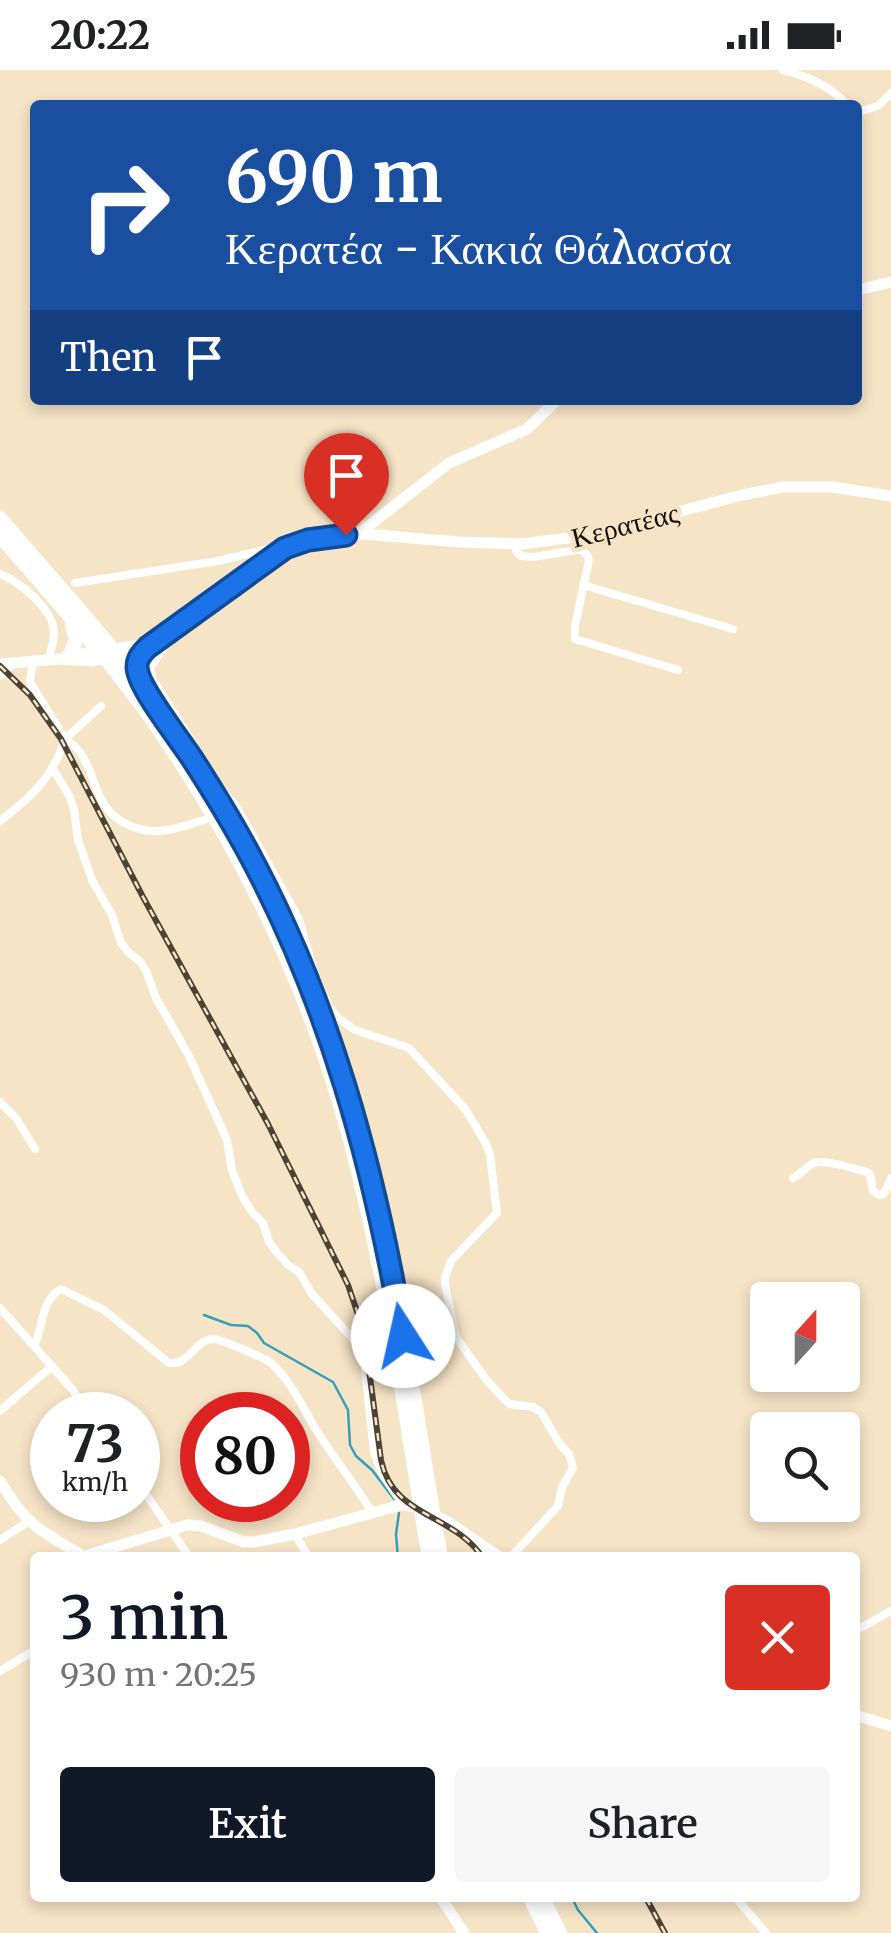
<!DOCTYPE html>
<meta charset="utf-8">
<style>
:root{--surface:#fff;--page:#f6f6f6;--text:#202124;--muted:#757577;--accent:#111827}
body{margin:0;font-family:Merriweather,serif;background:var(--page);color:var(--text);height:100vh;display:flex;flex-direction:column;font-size:38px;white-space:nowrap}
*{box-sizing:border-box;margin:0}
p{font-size:32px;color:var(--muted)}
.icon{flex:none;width:55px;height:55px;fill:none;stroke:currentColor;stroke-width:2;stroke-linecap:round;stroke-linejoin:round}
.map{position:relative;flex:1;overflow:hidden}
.sheet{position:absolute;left:30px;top:1482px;width:830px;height:350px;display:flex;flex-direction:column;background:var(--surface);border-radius:10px;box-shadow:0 5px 15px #0003}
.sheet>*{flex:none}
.guide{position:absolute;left:30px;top:30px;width:832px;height:305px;border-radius:10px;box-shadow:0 5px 15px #0003;background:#1a4fa0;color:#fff;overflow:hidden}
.needle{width:65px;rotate:21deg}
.tools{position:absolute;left:750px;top:1212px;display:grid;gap:20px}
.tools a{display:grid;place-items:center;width:110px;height:110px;border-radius:10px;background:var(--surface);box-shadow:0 5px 15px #0003;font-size:50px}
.speed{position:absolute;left:30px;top:1322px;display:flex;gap:20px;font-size:50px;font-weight:700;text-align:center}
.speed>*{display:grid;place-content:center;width:130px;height:130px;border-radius:50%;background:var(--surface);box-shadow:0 5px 15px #0003;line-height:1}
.speed small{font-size:25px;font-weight:400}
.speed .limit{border:15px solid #d22;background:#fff;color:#111}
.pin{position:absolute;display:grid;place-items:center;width:85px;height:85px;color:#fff;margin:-102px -42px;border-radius:50% 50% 50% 0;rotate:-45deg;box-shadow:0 0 10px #0007}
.pin .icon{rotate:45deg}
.me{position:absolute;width:110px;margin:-55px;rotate:350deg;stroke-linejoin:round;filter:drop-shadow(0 0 8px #0008)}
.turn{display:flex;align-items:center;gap:35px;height:210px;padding:0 30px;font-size:45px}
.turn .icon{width:130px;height:130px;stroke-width:2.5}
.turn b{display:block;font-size:70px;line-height:85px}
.then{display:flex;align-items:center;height:95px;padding:0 30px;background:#0003;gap:20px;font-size:38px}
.round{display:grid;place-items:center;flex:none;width:105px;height:105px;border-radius:10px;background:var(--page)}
.summary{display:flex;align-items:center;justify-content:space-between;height:170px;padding:0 30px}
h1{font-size:60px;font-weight:600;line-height:75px;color:var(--accent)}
.cta{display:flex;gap:20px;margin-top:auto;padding:20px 30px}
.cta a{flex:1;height:115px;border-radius:10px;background:var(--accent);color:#fff;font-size:40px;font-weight:600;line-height:115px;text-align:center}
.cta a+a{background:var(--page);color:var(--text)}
.status{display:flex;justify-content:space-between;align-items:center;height:70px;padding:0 50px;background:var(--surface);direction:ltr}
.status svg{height:28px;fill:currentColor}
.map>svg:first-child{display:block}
</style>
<div class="status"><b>20:22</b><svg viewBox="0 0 49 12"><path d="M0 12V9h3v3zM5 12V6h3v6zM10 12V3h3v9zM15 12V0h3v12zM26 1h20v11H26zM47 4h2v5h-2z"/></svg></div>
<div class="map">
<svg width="891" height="1863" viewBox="0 0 891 1863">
<rect width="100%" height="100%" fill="#f6e4c7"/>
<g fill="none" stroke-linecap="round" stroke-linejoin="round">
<g stroke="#359fbb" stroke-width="2.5">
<path d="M204 1245 231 1255 248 1256 257 1263 264 1273 333 1312 348 1340 350 1375 356 1386 372 1400 394 1429"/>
<path d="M398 1488 396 1464 399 1443"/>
<path d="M572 1828 578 1840 597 1863"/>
</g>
<g stroke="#fff" stroke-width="8">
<path d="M783 0C808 7 830 15 847 35"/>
<path d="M858 42 878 36 891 23"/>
<path d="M514 474 517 482 521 486 533 487 576 480H581L587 485 589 490 575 556V569L678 600"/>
<path d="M0 504C20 512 56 541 54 565 54 575 49 579 50 590"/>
<path d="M75 513 218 491 276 477 282 478"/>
<path d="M583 515 733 559"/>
<path d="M160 569 163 579 150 598 153 610 223 721 236 736 299 849 315 905 329 937 339 949 355 960 409 978 466 1040 486 1074 490 1085 497 1143 451 1191 445 1208V1215L456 1267 485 1308 504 1329 509 1334 533 1337 541 1342 559 1373 569 1384 573 1398 562 1417 558 1436 510 1488"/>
<path d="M0 606 16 593"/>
<path d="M101 636 65 669C88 682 90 707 101 729 113 753 142 765 168 760 184 757 199 751 214 747"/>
<path d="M53 699 70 727 74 740 78 770 92 810 112 845 121 873 129 883 140 891 147 903 156 928 189 986 227 1070 232 1100 242 1126 252 1142 263 1153 269 1172 275 1180 288 1195 299 1202 312 1224 363 1280 374 1382 382 1404 403 1435"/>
<path d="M0 751C31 727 53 708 65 669L30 612 33 591"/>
<path d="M0 1032 16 1048 35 1079"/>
<path d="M793 1108C801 1105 806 1096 814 1093 824 1089 855 1099 867 1102L870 1104 873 1121 879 1125 884 1124 891 1108"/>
<path d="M0 1238 72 1319 90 1345"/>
<path d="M34 1276C44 1256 40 1231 61 1219L104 1240 169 1293C190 1296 194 1269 214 1269 220 1269 267 1289 271 1293 291 1311 302 1336 315 1358 333 1387 354 1413 372 1442"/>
<path d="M0 1341 52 1296"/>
<path d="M138 1413 190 1488"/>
<path d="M295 1464 309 1488"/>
<path d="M0 1470 28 1452"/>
<path d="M855 1561 891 1541"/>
<path d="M0 1601 35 1580"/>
<path d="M736 1828 766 1863"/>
</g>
<g stroke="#fff" stroke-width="11">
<path d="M858 220 891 212"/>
<path d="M357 465 449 393 527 359 557 330"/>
<path d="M66 586 142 575"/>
<path d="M0 594 58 589 91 591 134 584 160 569 285 478 325 467 364 464 459 472 522 474 590 465 742 425 784 417H833L891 426"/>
<path d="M0 1411C27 1457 42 1462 87 1488"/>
<path d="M435 1445C460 1457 478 1475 502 1488"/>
<path d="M85 1486 187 1455 201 1456 244 1472H254L295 1464 401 1435 412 1436"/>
<path d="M855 1645 891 1656"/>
<path d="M441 1828 464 1863"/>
</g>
<g stroke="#fff" stroke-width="14">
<path d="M0 448C59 517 122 584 173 659 256 783 322 919 360 1063 398 1202 416 1346 441 1488"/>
<path d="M0 466C56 531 115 595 163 666 245 787 309 921 348 1063 386 1202 405 1346 429 1488"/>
<path d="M70 584 76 570 72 554"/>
<path d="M141 610C135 596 137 589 148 577"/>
<path d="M530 1828 547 1863"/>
<path d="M543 1828 560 1863"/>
</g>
<g stroke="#4c4335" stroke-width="6">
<g id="rail">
<path d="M0 596 30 625 61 669 143 827 268 1054 348 1215 364 1262 381 1390C393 1448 452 1442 483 1488"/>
<path d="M646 1828 665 1863"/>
</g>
</g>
<use href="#rail" stroke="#f6e4c7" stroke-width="2.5" stroke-dasharray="8" stroke-linecap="butt"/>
</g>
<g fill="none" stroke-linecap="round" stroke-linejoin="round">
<g stroke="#114b97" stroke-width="25">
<path id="route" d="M346 465 308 470 285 478 148 577C142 583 137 588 137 597 137 617 183 673 195 693 213 721 230 749 246 778 329 930 374 1096 403 1266"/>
</g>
<use href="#route" stroke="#1a73e8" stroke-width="18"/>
</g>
<g text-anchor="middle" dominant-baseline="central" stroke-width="9" stroke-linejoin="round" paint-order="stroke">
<g font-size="28" fill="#130d04" stroke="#f6e4c7">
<text transform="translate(625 455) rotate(-14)">Κερατέας</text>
</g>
</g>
</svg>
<div class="tools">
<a><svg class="needle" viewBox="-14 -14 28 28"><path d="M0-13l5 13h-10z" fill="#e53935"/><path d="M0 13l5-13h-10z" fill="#757577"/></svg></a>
<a><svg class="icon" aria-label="search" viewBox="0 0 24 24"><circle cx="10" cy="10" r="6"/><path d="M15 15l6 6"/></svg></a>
</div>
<div class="speed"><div>73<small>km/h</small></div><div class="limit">80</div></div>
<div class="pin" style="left:346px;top:465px;background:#d93025"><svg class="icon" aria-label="arrive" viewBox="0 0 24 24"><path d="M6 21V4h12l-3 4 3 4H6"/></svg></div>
<svg class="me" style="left:403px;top:1266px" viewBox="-20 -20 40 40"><circle r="19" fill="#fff"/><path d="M0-13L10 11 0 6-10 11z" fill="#1a73e8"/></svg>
<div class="guide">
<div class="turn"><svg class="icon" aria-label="right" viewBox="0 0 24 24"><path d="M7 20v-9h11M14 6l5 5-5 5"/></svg><div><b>690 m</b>Κερατέα - Κακιά Θάλασσα</div></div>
<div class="then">Then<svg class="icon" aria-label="arrive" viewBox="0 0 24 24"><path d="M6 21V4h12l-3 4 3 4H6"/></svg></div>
</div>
<section class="sheet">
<div class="summary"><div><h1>3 min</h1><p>930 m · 20:25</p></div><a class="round" style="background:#d93025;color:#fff"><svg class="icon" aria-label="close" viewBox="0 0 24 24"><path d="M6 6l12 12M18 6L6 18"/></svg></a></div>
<div class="cta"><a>Exit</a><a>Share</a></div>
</section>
</div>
